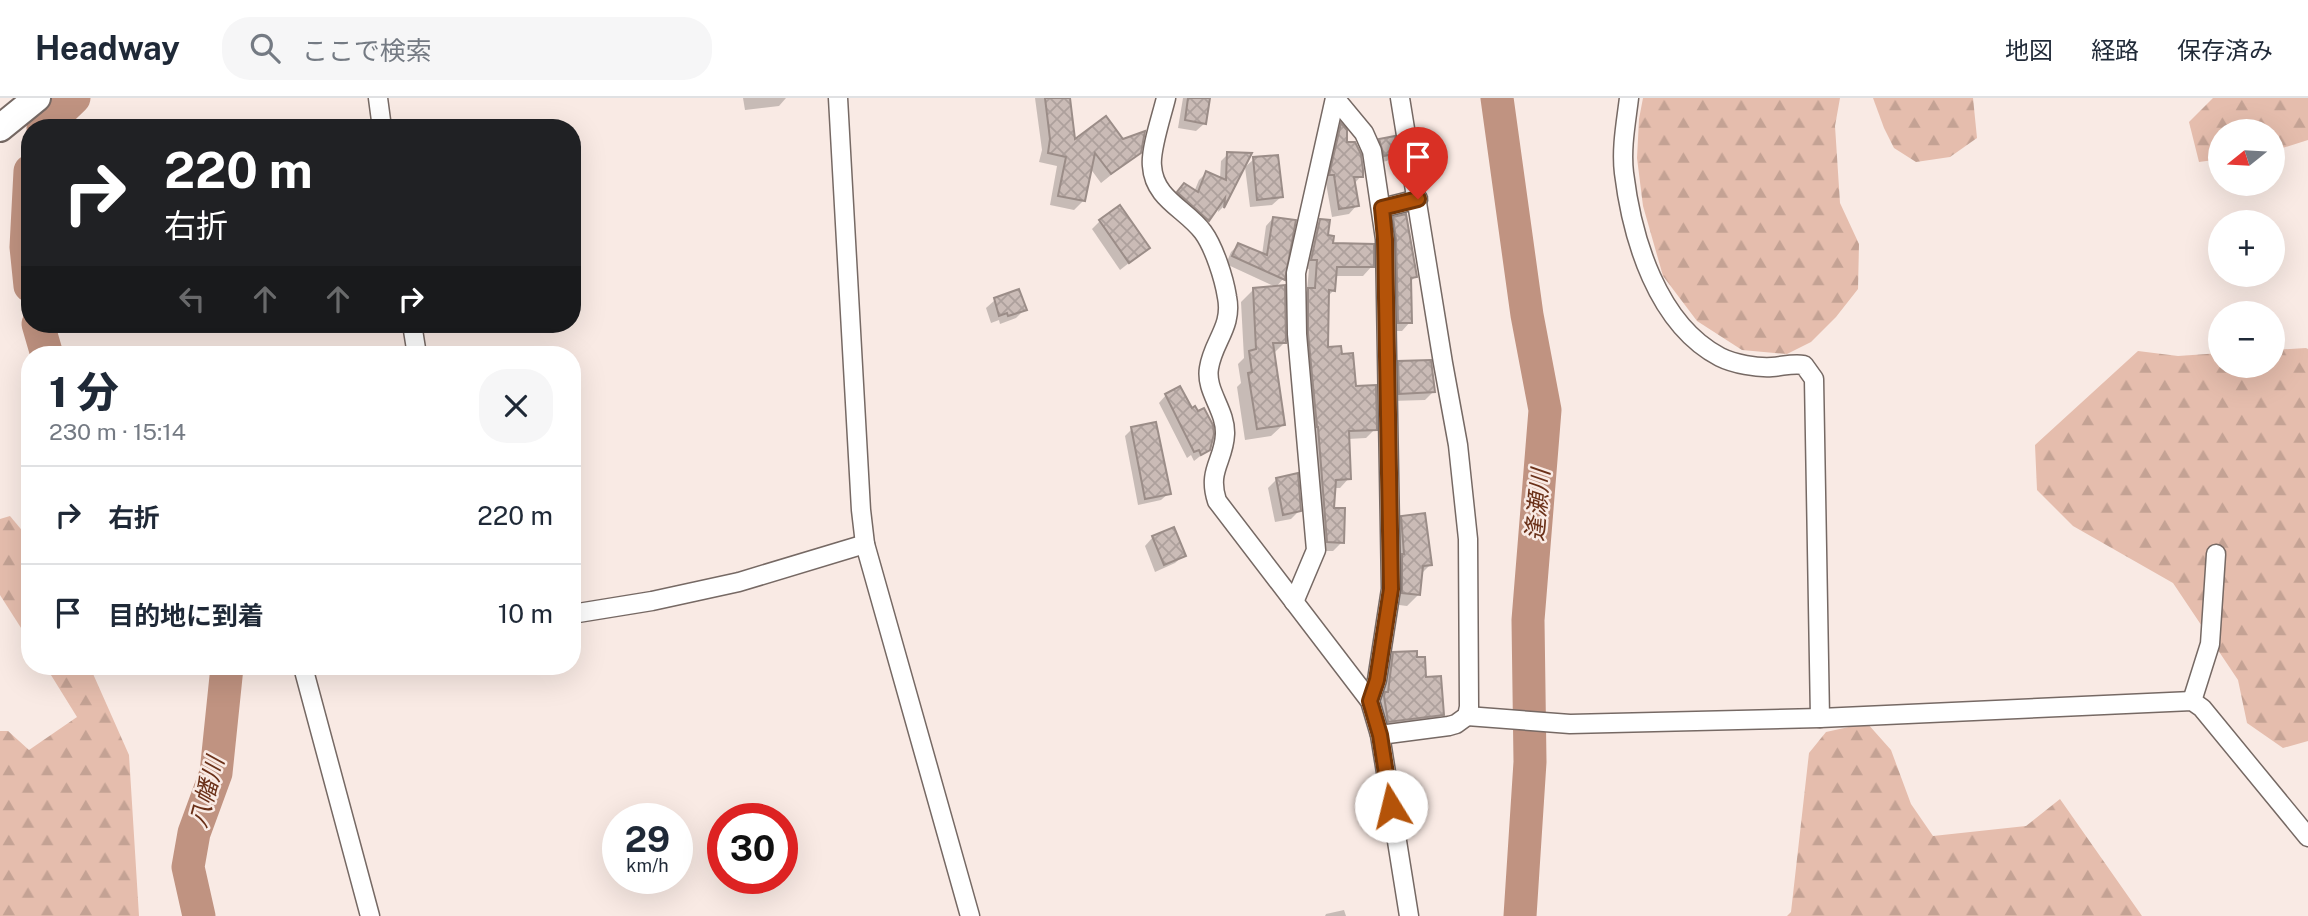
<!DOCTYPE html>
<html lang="ja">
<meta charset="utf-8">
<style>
:root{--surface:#fff;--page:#f6f6f7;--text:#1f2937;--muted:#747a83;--line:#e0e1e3}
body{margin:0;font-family:"Public Sans","Noto Sans JP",sans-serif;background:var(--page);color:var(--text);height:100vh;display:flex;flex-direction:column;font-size:26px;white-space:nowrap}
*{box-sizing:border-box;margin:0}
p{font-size:23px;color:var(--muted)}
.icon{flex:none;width:38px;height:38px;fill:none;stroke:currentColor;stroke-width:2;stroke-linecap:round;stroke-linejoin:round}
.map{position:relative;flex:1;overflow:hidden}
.side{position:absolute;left:21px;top:248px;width:560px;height:329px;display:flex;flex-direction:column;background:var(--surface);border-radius:28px;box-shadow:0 7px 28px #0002}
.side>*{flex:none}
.banner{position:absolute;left:21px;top:21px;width:560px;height:214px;border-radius:28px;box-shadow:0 7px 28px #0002;background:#202124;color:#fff;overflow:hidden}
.needle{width:46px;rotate:252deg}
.controls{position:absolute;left:2208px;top:21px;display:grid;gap:14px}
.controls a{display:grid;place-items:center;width:77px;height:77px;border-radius:50%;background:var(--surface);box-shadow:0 7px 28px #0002;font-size:35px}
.speed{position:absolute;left:602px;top:705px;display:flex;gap:14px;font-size:35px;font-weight:700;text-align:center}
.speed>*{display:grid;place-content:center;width:91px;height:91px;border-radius:50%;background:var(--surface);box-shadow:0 7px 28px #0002;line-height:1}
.speed small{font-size:18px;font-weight:400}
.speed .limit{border:10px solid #d22;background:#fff;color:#111}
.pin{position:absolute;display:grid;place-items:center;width:60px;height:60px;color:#fff;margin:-72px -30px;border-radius:50% 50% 50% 0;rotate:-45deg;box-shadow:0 0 7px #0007}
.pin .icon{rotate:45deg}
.me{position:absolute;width:77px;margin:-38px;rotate:351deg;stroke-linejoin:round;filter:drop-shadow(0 0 5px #0008)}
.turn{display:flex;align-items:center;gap:24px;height:147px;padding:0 28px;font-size:32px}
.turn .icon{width:91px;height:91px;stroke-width:2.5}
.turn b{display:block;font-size:49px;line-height:60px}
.lanes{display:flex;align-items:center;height:66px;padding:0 28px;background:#0003;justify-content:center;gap:35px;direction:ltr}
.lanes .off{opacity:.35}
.round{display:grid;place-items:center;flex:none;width:74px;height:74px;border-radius:28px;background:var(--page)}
.head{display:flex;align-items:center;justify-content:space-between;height:119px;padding:0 28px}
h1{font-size:42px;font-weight:800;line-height:52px}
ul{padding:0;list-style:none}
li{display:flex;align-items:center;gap:21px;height:98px;padding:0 28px;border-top:2px solid var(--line)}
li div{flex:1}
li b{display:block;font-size:26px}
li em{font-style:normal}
header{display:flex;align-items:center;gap:42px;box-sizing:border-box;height:98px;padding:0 35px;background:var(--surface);border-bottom:2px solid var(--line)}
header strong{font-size:33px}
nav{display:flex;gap:38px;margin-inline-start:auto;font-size:24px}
.search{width:490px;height:63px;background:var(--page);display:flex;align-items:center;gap:18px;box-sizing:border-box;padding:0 24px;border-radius:28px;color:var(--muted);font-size:26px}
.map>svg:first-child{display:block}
</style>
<header>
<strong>Headway</strong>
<div class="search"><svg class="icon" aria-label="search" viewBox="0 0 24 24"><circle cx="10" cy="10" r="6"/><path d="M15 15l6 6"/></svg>ここで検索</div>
<nav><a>地図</a><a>経路</a><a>保存済み</a></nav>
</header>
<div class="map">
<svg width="2308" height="818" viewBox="0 0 2308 818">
<defs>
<pattern id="forest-firs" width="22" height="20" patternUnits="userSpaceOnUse" patternTransform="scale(1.75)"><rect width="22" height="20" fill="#e5bdad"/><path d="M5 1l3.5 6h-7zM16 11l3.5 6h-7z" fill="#c4a294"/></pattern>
<pattern id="building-cross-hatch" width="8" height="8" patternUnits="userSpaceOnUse" patternTransform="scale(1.75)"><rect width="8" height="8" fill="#cabbb6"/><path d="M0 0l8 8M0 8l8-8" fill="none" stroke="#ada09c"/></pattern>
</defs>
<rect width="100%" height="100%" fill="#f9eae4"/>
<g fill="url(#forest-firs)">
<path d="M1643 0H1840L1835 28 1840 105 1859 146 1858 191 1836 219 1811 244 1787 256 1742 252 1697 223 1663 178 1643 108 1637 60 1639 21Z"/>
<path d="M1873 0H1973L1977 40 1950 59 1916 64 1894 50 1884 30Z"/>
<path d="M2213 0H2308V42L2273 53V33H2221V61L2199 64 2189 24Z"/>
<path d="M2306 250 2308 251V643L2283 650 2247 625 2238 582 2173 485 2073 428 2037 392 2035 347 2138 253 2178 258 2221 255V268H2273V252Z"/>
<path d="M10 418 30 442V544L0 497V421Z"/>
<path d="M46 569H90L129 657 139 818H0V633H8L29 652 77 619Z"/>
<path d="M1867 625 1891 652 1911 706 1933 738 2026 728 2060 701 2142 818H1787L1791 814 1809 655 1826 634Z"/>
</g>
<g fill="#0003">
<path d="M743 0H786L779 8 745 12Z"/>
<path d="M1035 0H1068L1073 44 1123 43 1140 54 1101 85 1090 70 1084 102 1074 112 1050 107 1057 68 1039 64 1042 52Z"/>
<path d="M1183 0H1208L1205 25 1196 33 1178 30Z"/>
<path d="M1341 28 1345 46 1361 78 1354 86 1357 107 1349 116 1332 119 1326 85H1322L1333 35Z"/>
<path d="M1380 43 1396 55 1387 63 1376 65 1372 51Z"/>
<path d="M1228 56 1249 57 1223 109 1218 114 1219 106 1200 129 1171 102 1184 87 1194 94 1199 82 1206 75 1220 81 1221 63Z"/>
<path d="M1254 61 1281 99 1272 107 1250 109 1245 69Z"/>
<path d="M1273 120 1283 181 1276 189 1226 166 1231 154 1238 147 1262 157 1266 128Z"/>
<path d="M1394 120 1416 178 1410 184V224L1402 233H1390L1386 129Z"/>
<path d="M1100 123 1148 150 1120 172 1092 131Z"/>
<path d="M1320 123 1331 147 1372 168 1363 178H1335L1334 192 1327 199 1326 251 1354 290 1375 331 1366 340 1348 341 1349 380 1340 390H1334L1333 412 1342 444 1333 453H1318L1299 201 1307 193 1309 171 1302 170 1311 132Z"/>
<path d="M1254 191 1285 244 1273 256 1284 326 1271 338 1245 342 1237 289 1241 285 1238 266 1244 260 1241 204Z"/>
<path d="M995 202 1025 211 1016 220 1000 226 999 222 991 225 986 210Z"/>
<path d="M1399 265 1434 293 1425 302 1391 303V273Z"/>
<path d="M1166 297 1209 351 1194 363 1191 357 1187 360 1159 305Z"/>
<path d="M1132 331 1169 395 1161 402 1138 407 1125 338Z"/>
<path d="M1277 381 1299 413 1291 421 1275 424 1268 390Z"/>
<path d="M1402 420 1430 467 1420 477 1419 496 1407 508 1391 506 1390 431Z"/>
<path d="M1153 439 1184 457 1175 465 1155 474 1145 448Z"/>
<path d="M1394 555 1424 581 1442 616 1431 628 1377 635 1373 611 1382 567Z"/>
<path d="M1344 812 1346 818H1325L1326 816Z"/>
</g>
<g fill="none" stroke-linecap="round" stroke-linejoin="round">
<g stroke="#c09381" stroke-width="33">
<path d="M1497 0 1527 217 1545 312 1528 522 1530 664 1520 818"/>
<path d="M43 30 74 0"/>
<path d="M30 73 26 149 30 188"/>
<path d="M38 226 47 257"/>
<path d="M199 818 188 769 194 735 216 675 227 569"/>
</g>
</g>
<g fill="url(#building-cross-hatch)" stroke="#9b8d88" stroke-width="2">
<path d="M1045 0H1070L1075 41 1106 18 1123 41 1145 33 1141 55 1111 76 1095 55 1085 103 1058 98 1066 59 1048 55 1050 41Z"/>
<path d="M1188 0H1210L1206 26 1185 22Z"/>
<path d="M1341 25 1347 32V44H1355L1361 56 1363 72V79H1354L1359 108 1339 111 1334 77H1329Z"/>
<path d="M1395 38 1397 55 1384 58 1379 41Z"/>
<path d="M1227 54 1252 55 1224 110 1225 100 1209 123 1177 94 1184 85 1198 94 1206 73 1226 82Z"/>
<path d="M1278 57 1283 99 1257 102 1253 59Z"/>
<path d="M1120 107 1150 150 1129 165 1099 122Z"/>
<path d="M1406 116 1417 179 1411 180 1412 225H1398L1396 141 1393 119Z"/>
<path d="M1273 119 1296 122 1285 182 1232 158 1238 145 1267 157Z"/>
<path d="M1320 121 1330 122 1328 137 1334 138 1333 145 1374 146V169H1337L1335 193 1329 192 1328 249 1341 248 1342 256 1353 255 1356 288 1376 287 1377 332 1349 333 1351 381 1336 382 1334 410H1345L1344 445 1327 444 1318 329H1317L1308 235V190H1315L1317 162H1311Z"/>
<path d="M1285 187 1286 245H1273L1285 327 1257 331 1248 275 1252 274 1249 253 1256 251 1253 190Z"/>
<path d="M1019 191 1027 212 1008 218 1007 215 999 218 994 200Z"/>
<path d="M1431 262 1435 294 1399 296 1398 263Z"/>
<path d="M1180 288 1192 310 1195 308 1198 313 1204 310 1213 327 1214 336 1210 352 1201 357 1199 352 1194 354 1165 296Z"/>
<path d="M1156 324 1171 396 1145 401 1131 329Z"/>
<path d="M1298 375 1301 413 1283 417 1276 380Z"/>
<path d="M1425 415 1432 467 1423 468 1420 497 1402 495V456H1404L1401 418Z"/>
<path d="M1174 429 1186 458 1164 467 1152 438Z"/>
<path d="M1417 553V559H1425L1426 579 1441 578 1444 617 1388 624 1384 598 1385 594H1388L1393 554Z"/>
</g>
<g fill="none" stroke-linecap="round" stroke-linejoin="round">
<g stroke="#766964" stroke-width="21">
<g id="street">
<path d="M378 0 382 30"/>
<path d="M838 0 861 412 865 446 970 818"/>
<path d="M1166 0C1162 17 1150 52 1152 68 1154 101 1186 111 1203 134 1214 149 1224 180 1227 199 1233 229 1213 243 1209 270 1205 293 1226 312 1225 336 1224 363 1207 372 1217 403L1370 603 1380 637 1409 818"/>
<path d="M1335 0 1364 35 1372 53 1385 141 1391 491 1377 582 1370 603"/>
<path d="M1629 0C1626 25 1621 50 1624 75 1632 140 1657 226 1720 259 1734 266 1757 270 1772 269 1784 268 1793 265 1804 267L1814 281 1820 620"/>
<path d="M1382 110 1418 101"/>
<path d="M412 226 417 257"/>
<path d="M1294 504 1316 452 1297 236 1296 175 1335 0"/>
<path d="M572 516 652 503 739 484 865 446"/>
<path d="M303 569 370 818"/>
<path d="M2192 603 2210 546 2216 456"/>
<path d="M1467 618 1570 626 1820 620 2192 603 2202 610 2308 739"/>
<path d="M1380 637 1449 628 1456 626 1467 618 1469 609 1468 441 1458 347 1443 265 1400 0"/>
</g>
</g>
<g stroke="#766964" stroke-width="30">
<path id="secondary" d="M0 30 37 0"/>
</g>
<use href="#street" stroke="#fff" stroke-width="18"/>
<use href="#secondary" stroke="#fff" stroke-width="26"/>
</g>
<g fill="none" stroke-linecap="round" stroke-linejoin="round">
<g stroke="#753606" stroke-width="18">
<path id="route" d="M1391 708 1380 637 1370 603 1377 582 1391 491 1385 141 1382 110 1418 101"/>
</g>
<use href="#route" stroke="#b45309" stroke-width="12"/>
</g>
<g text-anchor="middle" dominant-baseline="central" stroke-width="5" stroke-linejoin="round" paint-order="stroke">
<g font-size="24" font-style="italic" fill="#6a3018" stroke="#f9eae4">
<text transform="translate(1537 407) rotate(-85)">逢瀬川</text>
<text transform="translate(206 694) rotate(-75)">八幡川</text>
</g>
</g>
</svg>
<div class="controls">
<a><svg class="needle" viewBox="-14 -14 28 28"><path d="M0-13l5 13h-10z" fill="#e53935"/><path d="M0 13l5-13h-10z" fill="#747a83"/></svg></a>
<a>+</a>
<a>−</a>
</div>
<div class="speed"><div>29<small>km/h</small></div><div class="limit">30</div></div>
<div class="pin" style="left:1418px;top:101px;background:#d93025"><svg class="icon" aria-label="arrive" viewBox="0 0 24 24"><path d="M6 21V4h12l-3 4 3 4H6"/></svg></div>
<svg class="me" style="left:1391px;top:708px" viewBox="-20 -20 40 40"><circle r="19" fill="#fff"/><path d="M0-13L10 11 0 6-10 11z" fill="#b45309"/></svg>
<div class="banner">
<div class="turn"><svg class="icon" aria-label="right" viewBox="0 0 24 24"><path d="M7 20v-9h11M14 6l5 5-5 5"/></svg><div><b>220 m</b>右折</div></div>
<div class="lanes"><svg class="icon off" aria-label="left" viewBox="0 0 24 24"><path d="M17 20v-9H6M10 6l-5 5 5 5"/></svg><svg class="icon off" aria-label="ahead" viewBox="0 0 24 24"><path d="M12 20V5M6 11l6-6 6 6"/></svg><svg class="icon off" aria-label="ahead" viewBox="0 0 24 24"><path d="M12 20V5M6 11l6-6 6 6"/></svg><svg class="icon" aria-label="right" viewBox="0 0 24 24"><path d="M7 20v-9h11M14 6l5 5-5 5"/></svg></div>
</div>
<section class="side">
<div class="head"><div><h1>1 分</h1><p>230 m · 15:14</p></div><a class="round"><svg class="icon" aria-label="close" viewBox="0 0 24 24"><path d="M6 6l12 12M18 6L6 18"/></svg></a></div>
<ul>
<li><svg class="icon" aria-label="right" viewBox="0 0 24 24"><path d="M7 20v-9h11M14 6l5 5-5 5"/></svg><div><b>右折</b></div><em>220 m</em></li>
<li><svg class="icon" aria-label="arrive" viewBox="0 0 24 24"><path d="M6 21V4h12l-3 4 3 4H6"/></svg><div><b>目的地に到着</b></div><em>10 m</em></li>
</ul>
</section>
</div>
